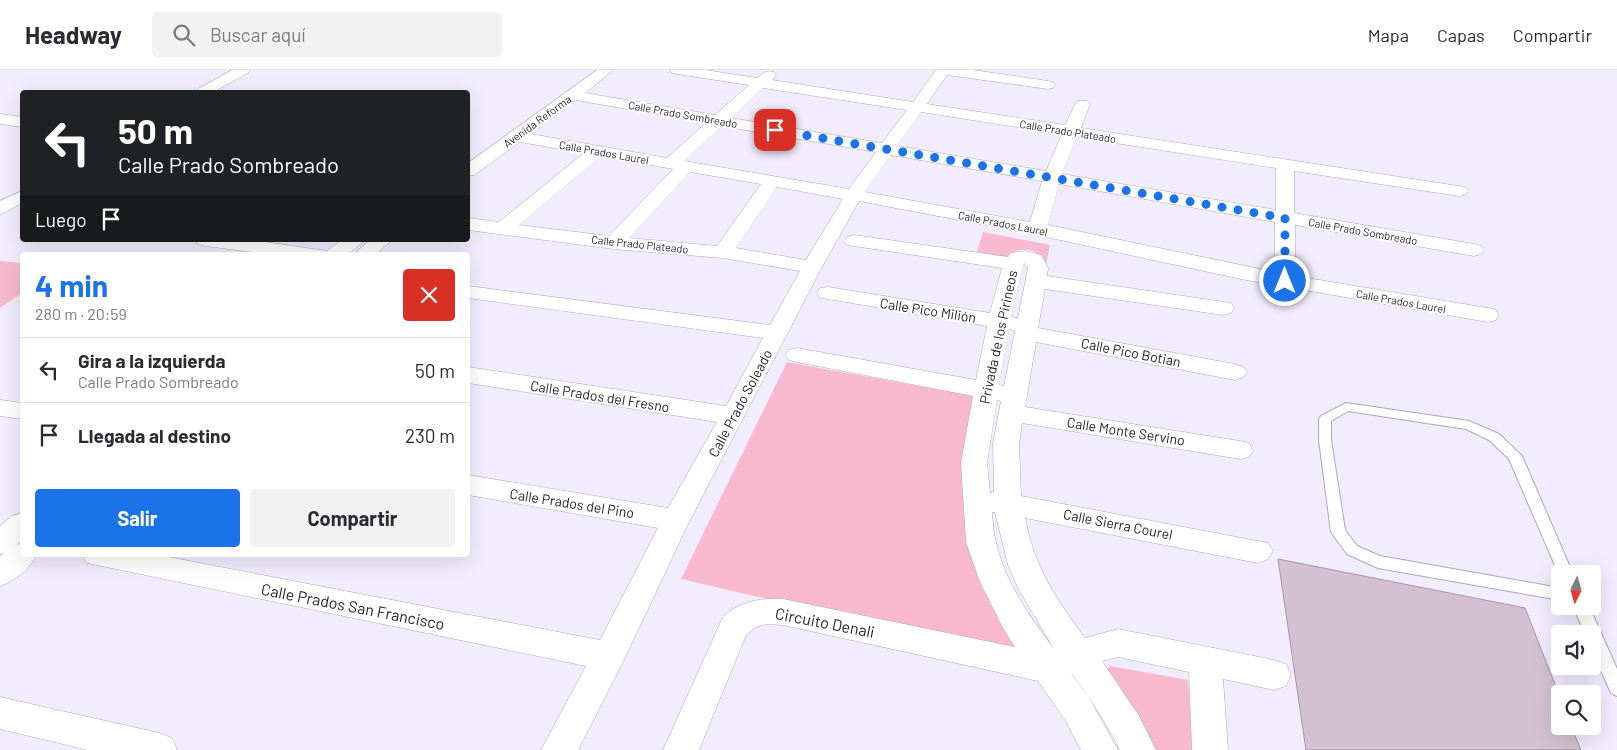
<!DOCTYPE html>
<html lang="es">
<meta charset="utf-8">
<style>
:root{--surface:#fff;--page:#f2f2f3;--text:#2b2b33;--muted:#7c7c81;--line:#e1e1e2;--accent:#1a73e8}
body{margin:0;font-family:Barlow,sans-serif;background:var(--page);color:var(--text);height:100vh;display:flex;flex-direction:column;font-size:19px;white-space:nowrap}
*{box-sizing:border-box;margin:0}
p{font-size:16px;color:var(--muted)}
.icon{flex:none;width:28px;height:28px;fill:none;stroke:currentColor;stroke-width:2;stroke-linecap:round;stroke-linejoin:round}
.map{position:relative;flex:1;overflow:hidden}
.details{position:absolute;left:20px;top:182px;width:450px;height:305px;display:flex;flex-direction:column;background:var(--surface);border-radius:5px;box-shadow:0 5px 20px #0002}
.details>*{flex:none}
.top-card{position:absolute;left:20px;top:20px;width:450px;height:152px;border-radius:5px;box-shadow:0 5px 20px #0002;background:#202124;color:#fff;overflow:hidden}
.needle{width:32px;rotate:185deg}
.controls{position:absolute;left:1551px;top:495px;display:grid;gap:10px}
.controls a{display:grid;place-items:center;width:50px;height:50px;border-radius:5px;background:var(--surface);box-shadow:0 5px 20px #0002;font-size:25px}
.pin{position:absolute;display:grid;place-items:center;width:42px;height:42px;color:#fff;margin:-21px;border-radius:10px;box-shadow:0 2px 8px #0006}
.me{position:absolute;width:55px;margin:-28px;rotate:0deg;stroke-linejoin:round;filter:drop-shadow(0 0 4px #0008)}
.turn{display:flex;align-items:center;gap:18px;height:105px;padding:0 15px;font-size:22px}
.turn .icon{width:65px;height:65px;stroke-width:2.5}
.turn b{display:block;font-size:35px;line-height:42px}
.then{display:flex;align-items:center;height:48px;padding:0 15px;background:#0003;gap:10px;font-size:19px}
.round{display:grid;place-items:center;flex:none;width:52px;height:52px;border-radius:5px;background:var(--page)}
.head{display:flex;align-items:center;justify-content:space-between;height:85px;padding:0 15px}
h1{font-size:30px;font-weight:700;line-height:38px;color:var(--accent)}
.action{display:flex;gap:10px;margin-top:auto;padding:10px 15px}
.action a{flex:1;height:58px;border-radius:5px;background:var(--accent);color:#fff;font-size:20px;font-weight:700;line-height:58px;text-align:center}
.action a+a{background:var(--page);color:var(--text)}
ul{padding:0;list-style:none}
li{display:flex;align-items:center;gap:15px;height:65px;padding:0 15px;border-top:1px solid var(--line)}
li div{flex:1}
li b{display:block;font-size:19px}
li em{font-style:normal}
header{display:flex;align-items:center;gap:30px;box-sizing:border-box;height:70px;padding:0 25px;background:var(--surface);border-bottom:1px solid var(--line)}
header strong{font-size:24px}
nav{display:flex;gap:28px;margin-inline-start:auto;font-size:18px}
.search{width:350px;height:45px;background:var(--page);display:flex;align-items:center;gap:12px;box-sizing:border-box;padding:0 18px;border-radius:5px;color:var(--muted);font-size:19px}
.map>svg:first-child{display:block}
</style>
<header>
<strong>Headway</strong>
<div class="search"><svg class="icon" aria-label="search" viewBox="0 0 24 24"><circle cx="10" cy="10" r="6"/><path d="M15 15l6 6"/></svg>Buscar aquí</div>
<nav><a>Mapa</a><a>Capas</a><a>Compartir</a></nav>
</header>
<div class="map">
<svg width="1617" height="680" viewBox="0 0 1617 680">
<rect width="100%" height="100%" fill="#f1ecfe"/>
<g fill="#f8b9cf">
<path d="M983 162 1050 175 1046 196C1044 192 1042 187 1039 185 1031 177 1014 178 1007 187L977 182Z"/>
<path d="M0 191 22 193V223L0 238Z"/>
<path d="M787 292 973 326 967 365 1027 589 681 509Z"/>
<path d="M1110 596 1188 610 1193 680H1152L1106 601Z"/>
</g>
<path fill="#d3c1d2" stroke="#a695a5" d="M1278 489 1525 538 1560 627V656H1571L1581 680H1306Z"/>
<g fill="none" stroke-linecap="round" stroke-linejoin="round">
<g stroke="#ada7bb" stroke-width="2">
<g id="lane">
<path d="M1346 333 1469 351 1499 364 1522 386 1573 504H1560V507L1509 389 1489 370 1466 359 1348 341 1331 351V370L1345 460 1357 476 1380 486 1560 518V530L1378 498 1347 484 1331 462 1319 370V349L1321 346Z"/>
<path d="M1573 536H1589L1617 599V626L1611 623 1592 581V564H1585Z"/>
</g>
</g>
<g stroke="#ada7bb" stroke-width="1">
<g id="street">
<path d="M232 0H250L248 3 213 22H195L198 19Z"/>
<path d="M597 0H613L585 23 715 45 749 15 677 4 672 3 670 0H705L757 8C763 3 766 0 774 2L776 5 772 10 913 32 936 0H973L1048 11 1053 12 1055 15 1053 18 1048 19 947 5 927 34 1065 55 1077 31H1087L1090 34 1081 58 1465 117 1468 121 1465 125 1459 126 1294 101V143L1474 174 1481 176 1484 180 1481 184 1474 186 1295 155V206L1488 238 1496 240 1499 245 1496 250 1488 252 1241 209 1037 165 859 131 822 197 690 450 621 596 578 680H541L586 596 87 493 82 485H158L600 570 658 458 468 425V405L668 438 717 352 468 313V297L726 336 763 268 468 228V216L770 255 800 201 723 188 614 179 468 160V148L499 152 584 83 520 72 474 105 468 106V93ZM763 18 907 40 882 73 731 48ZM576 30 706 53 667 88 531 64ZM921 42 1062 64 1046 101 897 76ZM722 56 876 82 849 119 684 91ZM1077 67 1276 98V140L1062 104ZM891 85 1042 111 1030 152 865 122ZM601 86 673 99 609 166 519 155ZM690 102 761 114 717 176 629 168ZM1059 114 1275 152V202L1048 155ZM777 117 843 129 806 190 736 178Z"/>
<path d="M0 44 22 47V57L0 54Z"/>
<path d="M22 121V133L0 145V131Z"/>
<path d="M854 165 1008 187 1011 183 1026 181 1041 185 1048 198 1047 206 1231 233 1234 238 1231 243 1223 245 1045 219 1038 258 1235 294 1243 297 1247 302 1243 307 1235 310 1036 272 1025 337 1240 371 1249 373 1253 380 1249 387 1240 389 1022 353 1019 374 1021 426 1268 473 1273 481 1268 489 1258 493 1025 448C1034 496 1056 529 1085 568L1118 559 1274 590 1286 594 1291 605 1286 616 1274 620 1223 609 1228 680H1192L1189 602 1118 587 1102 591 1139 646 1156 680H1120C1107 653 1090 629 1073 605L1071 603 1089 628 1118 680H1081L1065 650 1038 611 783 555C765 554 760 552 746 565L699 680H663L723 547C741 531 759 528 783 529L1015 577 1002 556 980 512 966 472 961 393 973 326 797 292 789 290 785 285 789 280 797 278 976 310 987 256 828 229 820 228 817 223 820 218 828 217 990 243 1002 198 847 175 844 171 847 167ZM1024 193 1028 198 1018 248 1011 247ZM1009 259 1015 261 1004 316 999 315ZM997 330 1001 331 993 374 994 422 990 423 987 393ZM992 442H995L1008 495 1019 520 1054 579C1030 546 1005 513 996 472 993 463 993 452 992 442Z"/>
<path d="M195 170H251L327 181 342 170H365L347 185H275L205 176 198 174Z"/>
<path d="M370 170H392L375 185H353Z"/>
<path d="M0 330 22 333V349L0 346Z"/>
<path d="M22 443V470L17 475 22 473V485H37C29 499 15 511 0 516V486L4 483 0 484V456L12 446Z"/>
<path d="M0 627 159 663 172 668 177 680H88L0 659Z"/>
</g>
</g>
<use href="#lane" fill="#fff" fill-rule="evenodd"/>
<use href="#street" fill="#fff" fill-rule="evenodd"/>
</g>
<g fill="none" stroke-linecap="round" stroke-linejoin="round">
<path stroke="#1a73e8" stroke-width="9" stroke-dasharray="0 16.2" d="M775 60 1285 148V211"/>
</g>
<g text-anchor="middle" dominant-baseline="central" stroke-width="4" stroke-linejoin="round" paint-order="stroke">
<g font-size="11" fill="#211e26" stroke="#fff">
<text transform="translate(683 44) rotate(10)">Calle Prado Sombreado</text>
<text transform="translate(537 51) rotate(-36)">Avenida Reforma</text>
<text transform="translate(1068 61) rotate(9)">Calle Prado Plateado</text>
<text transform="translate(604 82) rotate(10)">Calle Prados Laurel</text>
<text transform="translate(1003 153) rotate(11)">Calle Prados Laurel</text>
<text transform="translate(1363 161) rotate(10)">Calle Prado Sombreado</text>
<text transform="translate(640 174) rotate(6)">Calle Prado Plateado</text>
<text transform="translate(1401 231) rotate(10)">Calle Prados Laurel</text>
</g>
<g font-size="14" fill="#211e26" stroke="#fff">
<text transform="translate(928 240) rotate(9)">Calle Pico Milión</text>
<text transform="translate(998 267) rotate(-78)">Privada de los Pirineos</text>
<text transform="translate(1131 282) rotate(11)">Calle Pico Botian</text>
<text transform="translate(600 326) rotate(9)">Calle Prados del Fresno</text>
<text transform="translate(740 333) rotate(-62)">Calle Prado Soleado</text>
<text transform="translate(1126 361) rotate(9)">Calle Monte Servino</text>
<text transform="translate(572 433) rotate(9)">Calle Prados del Pino</text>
<text transform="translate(1118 454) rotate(11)">Calle Sierra Courel</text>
</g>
<g font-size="16" fill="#211e26" stroke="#fff">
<text transform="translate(353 536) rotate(11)">Calle Prados San Francisco</text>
<text transform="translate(825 552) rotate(11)">Circuito Denali</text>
</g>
</g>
</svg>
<div class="controls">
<a><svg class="needle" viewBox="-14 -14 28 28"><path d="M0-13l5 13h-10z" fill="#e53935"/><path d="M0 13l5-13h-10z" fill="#7c7c81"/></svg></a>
<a><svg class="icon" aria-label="sound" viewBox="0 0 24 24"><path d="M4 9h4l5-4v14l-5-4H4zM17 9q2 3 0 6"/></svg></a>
<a><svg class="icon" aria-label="search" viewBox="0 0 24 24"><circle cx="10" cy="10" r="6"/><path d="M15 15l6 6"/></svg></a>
</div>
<div class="pin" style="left:775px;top:60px;background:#d93025"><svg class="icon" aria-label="arrive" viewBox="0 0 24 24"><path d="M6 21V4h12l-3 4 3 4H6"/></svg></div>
<svg class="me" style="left:1285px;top:211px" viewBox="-20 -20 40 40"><circle r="17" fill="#1a73e8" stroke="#fff" stroke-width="3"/><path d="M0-11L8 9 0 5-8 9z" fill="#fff"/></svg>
<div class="top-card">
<div class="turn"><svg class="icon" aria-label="left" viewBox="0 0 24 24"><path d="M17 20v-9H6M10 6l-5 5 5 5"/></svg><div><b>50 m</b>Calle Prado Sombreado</div></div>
<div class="then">Luego<svg class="icon" aria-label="arrive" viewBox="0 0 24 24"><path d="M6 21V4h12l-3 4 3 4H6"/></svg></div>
</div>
<section class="details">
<div class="head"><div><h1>4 min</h1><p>280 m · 20:59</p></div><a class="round" style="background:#d93025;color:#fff"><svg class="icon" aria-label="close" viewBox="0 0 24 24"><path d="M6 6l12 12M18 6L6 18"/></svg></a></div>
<ul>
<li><svg class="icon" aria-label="left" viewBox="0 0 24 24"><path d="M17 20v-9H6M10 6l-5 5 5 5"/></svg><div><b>Gira a la izquierda</b><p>Calle Prado Sombreado</p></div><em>50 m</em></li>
<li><svg class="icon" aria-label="arrive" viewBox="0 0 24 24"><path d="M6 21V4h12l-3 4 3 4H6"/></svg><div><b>Llegada al destino</b></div><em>230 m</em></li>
</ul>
<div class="action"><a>Salir</a><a>Compartir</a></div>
</section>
</div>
